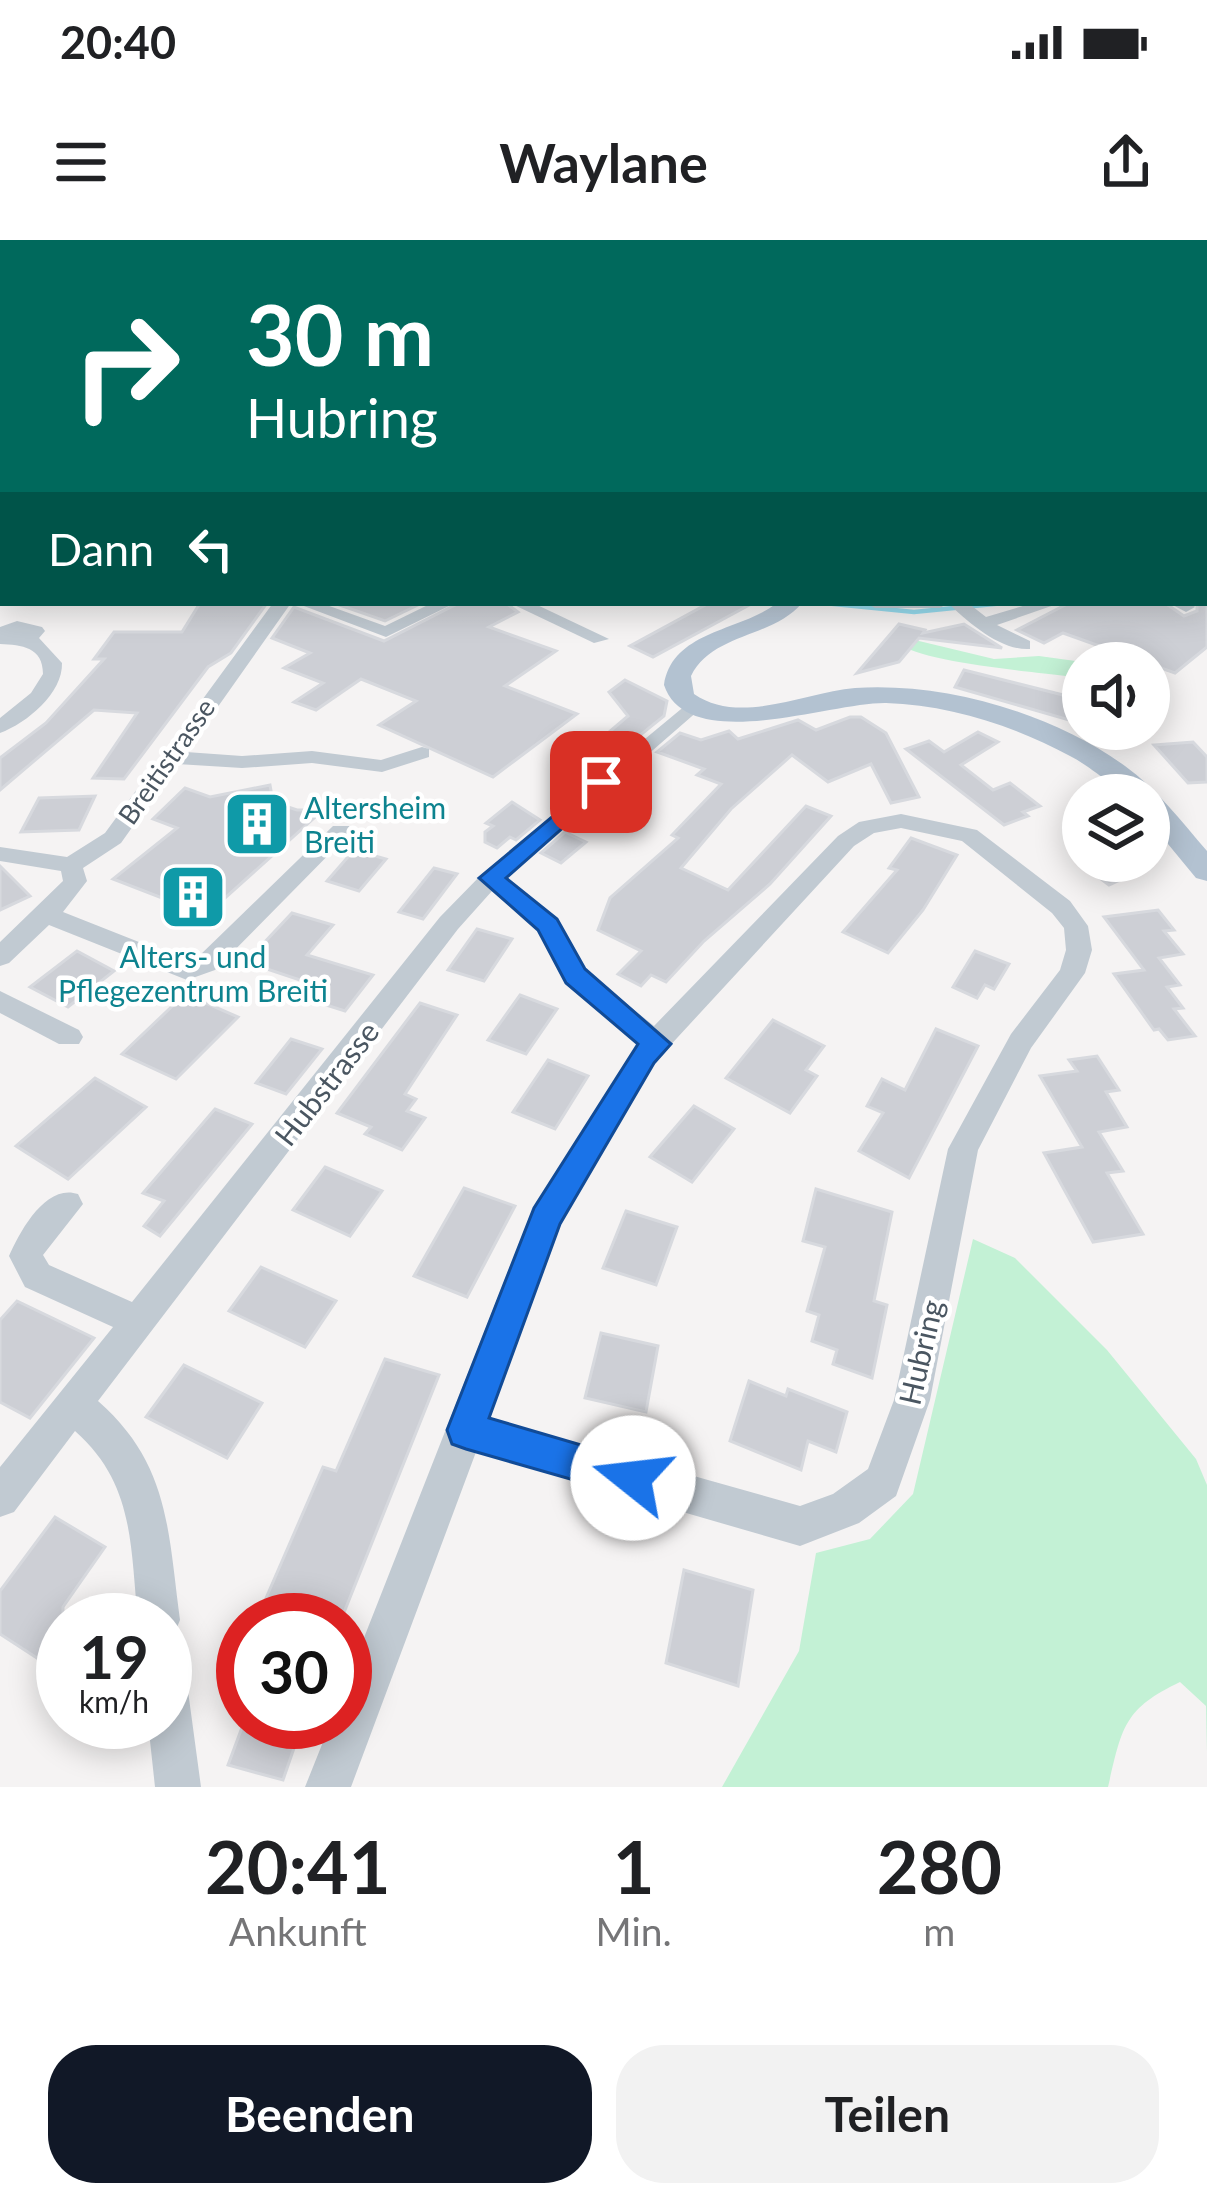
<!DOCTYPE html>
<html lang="de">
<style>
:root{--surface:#fff;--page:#f2f2f2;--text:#202124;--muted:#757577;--accent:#111827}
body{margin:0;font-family:Lato,sans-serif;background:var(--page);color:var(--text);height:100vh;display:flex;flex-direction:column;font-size:45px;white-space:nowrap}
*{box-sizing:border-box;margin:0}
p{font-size:39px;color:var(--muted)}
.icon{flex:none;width:66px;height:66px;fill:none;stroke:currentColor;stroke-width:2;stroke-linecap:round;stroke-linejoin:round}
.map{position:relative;height:1547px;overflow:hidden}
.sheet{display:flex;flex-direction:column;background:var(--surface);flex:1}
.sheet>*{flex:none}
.top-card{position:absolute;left:0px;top:0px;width:1209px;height:366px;box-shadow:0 6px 30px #0003;background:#00695c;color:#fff;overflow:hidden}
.controls{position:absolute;left:1062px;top:402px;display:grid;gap:24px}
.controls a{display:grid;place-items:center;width:108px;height:108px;border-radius:50%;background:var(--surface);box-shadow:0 6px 30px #0003;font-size:60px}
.speed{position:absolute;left:36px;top:1353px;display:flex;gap:24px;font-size:60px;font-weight:700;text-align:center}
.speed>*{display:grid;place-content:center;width:156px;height:156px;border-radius:50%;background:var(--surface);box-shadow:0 6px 30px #0003;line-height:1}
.speed small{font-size:30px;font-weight:400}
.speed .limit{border:18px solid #d22;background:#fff;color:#111}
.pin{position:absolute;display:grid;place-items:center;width:102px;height:102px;color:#fff;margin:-51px;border-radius:24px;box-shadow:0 6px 18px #0006}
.me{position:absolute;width:132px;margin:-66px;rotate:286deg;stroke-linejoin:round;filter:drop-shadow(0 0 9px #0008)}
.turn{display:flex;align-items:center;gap:42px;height:252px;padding:0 48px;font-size:54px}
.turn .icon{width:156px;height:156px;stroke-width:2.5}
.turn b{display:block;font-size:84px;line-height:102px}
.then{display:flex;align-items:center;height:114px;padding:0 48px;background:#0003;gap:24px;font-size:45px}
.eta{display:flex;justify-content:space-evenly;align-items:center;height:204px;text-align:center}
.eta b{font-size:72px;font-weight:700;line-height:84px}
.primary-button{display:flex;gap:24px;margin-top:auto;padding:24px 48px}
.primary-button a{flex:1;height:138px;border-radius:48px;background:var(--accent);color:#fff;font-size:48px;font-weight:700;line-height:138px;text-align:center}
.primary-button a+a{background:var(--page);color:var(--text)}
.status{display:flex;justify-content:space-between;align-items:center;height:84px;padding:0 60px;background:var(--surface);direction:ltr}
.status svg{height:33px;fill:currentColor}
header{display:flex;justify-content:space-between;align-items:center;height:156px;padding:0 48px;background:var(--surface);font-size:54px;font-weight:700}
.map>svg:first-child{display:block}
</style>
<div class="status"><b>20:40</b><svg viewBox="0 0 49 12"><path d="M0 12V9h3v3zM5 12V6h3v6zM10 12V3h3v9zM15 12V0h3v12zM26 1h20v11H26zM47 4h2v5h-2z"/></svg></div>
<header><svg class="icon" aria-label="menu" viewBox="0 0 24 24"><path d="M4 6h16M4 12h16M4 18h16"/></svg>Waylane<svg class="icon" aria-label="share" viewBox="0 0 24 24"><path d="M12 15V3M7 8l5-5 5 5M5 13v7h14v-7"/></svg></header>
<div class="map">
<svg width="1207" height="1547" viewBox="0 0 1207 1547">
<rect width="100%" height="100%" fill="#f5f3f3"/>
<g fill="#c3f1d5">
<path d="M919 401 994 419 1039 416 1090 423H1083V438C1049 433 918 423 899 403Z"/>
<path d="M973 999 1015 1018 1107 1110 1196 1219 1207 1245V1512L1206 1466 1180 1442C1123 1469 1122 1488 1108 1547H722L799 1411 816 1313 870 1299 913 1254Z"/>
</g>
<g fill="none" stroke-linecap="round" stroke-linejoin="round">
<path stroke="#90daee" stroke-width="4.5" d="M824 363 914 372 1004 363"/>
</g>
<g fill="#cdcfd5" stroke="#d7d9de" stroke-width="3">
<path d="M200 363H267L231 413 208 427 124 539 93 538 137 473 94 470 0 550V518L46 483 104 419H94L114 392H182Z"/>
<path d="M334 363H422L385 381Z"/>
<path d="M459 363H506L518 372 489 387 556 411 505 446 577 474 493 537 379 485 416 461 361 439 316 470 294 462 323 443 284 428 310 413 272 398 294 367 384 401Z"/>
<path d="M709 363H753L653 417 630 406Z"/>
<path d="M1069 363H1165L1184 376 1197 371V363H1207V407L1175 433 1063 393 1044 403 1017 390Z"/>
<path d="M899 384 925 390 923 393 964 384 1002 408 919 398 899 422 857 433Z"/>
<path d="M964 430 1083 460V484L955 447Z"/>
<path d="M625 440 667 461 664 476 597 530 575 521 628 476 609 452Z"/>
<path d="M850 477H861L886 493 919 557 891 563 871 524 828 542 792 515 731 569 681 628 728 650 806 566 831 576 770 644 704 701 666 742 651 735 641 746 618 734 641 711 598 690 610 658 678 598 672 595 721 544 697 535 704 529 657 512 680 493 701 500 729 491 738 499 798 480 816 490Z"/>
<path d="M978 492 998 502 961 525 993 550 1010 543 1040 566 1023 572 1028 576 1004 585 906 509 929 501 944 512Z"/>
<path d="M1193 502 1207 517V542L1188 543 1154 505Z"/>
<path d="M270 545 273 562 297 570H323L206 675 113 639 177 588 153 579 185 548 210 557Z"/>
<path d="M95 556 79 590 21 592 39 558Z"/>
<path d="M512 562 540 580 516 600 510 597 497 608 485 602V592L493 586 486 583Z"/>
<path d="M565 592 586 602 561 623 541 613Z"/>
<path d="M911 598 957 615 923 670 888 713 843 692 897 630 889 628Z"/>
<path d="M354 610 386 619 359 651 327 641Z"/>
<path d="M1077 621H1118L1135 633 1109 645Z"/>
<path d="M0 626 30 656 0 670Z"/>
<path d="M434 628 457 634 423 679 399 672Z"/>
<path d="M1158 670 1174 690 1164 691 1183 714 1159 718 1180 745 1167 747 1183 768 1174 769 1195 796 1168 800 1159 789 1154 790 1114 734 1144 730 1104 677Z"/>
<path d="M292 673 333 685 307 715 373 735 345 771 304 758 315 745 246 722Z"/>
<path d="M477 689 512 699 484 741 448 730Z"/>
<path d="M77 711 114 731 68 767 30 747Z"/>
<path d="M975 711 1009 724 994 749 985 745 977 758 953 747Z"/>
<path d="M185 754 238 777 176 839 122 814Z"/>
<path d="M520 755 557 769 526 814 488 800Z"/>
<path d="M420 763 457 775 405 854 416 859 407 871 425 878 402 910 365 894 371 887 337 873Z"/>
<path d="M773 780 824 806 806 830 817 836 790 873 726 838Z"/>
<path d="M936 789 978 806 909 938 859 911 883 873 867 866 882 839 905 850Z"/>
<path d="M291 799 322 809 286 854 256 843Z"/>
<path d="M1097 816 1119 850 1106 852 1127 887 1099 892 1123 931 1107 933 1143 994 1093 1002 1044 913 1082 907 1040 836 1077 831 1069 820Z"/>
<path d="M548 820 588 836 555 889 513 872Z"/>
<path d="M95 838 146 867 68 939 16 906Z"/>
<path d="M694 866 734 889 692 942 650 917Z"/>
<path d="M215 869 252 884 160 996 144 986 164 961 143 953Z"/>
<path d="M325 927 382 951 350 996 293 970Z"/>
<path d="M464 948 515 966 467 1057 414 1036Z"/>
<path d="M816 949 892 972 874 1061 887 1065 872 1138 833 1124 837 1110 812 1101 819 1075 807 1071 825 1007 803 1001Z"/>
<path d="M626 971 677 987 656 1045 603 1028Z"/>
<path d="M261 1027 336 1061 305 1107 229 1071Z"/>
<path d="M17 1061 94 1098 30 1178 0 1162V1080Z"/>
<path d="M601 1093 658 1106 646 1172 585 1158Z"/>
<path d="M385 1119 439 1135 341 1380H308L263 1365 323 1227 336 1231Z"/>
<path d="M184 1125 262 1163 227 1218 146 1177Z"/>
<path d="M749 1141 786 1156 788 1149 847 1172 836 1212 808 1201 801 1230 730 1201Z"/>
<path d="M55 1277 105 1307 63 1367V1435L0 1394V1351Z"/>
<path d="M684 1330 753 1350 738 1446 666 1423Z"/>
<path d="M244 1482H303L283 1540 228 1525Z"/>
</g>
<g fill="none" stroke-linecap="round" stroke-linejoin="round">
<g fill="#c1cad2" fill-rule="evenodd">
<rect x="1206" y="182" width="1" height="8"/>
<rect x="1206" y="257" width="1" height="9"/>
<rect x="0" y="272" width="3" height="10"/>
<rect x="1206" y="332" width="1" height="10"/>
<path d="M273 363H291L186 512 242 516 312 511 381 520 422 507 429 509V517L382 532 312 523 242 528 177 524 121 603 83 628 87 641 63 672 187 721 197 718 333 586H349L352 591 215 730 187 740 49 685 9 723 0 726V702L63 641 61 631 0 621V607L67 617 105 593Z"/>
<path d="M296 363H321L385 386 432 363H455L386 397Z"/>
<path d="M510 363H533L609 399 594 403Z"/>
<path d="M866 363H968L986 377 1033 363H1060L997 385 1030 401V409C1001 411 969 383 948 363L940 368H875Z"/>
<path d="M1169 363H1191L1195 367 1186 372Z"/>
<path d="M17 381 42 387 45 391 39 398 62 423C63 453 27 483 0 493V478L31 453 43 434C43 407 22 405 0 404V387Z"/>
<path d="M692 460 702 466 699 470 506 638 557 679 585 730 654 786 838 596 859 582 901 574 977 590 1070 661 1088 686 1092 710 1085 733 1031 808 978 910 930 1160 896 1256 859 1283 800 1306 476 1212 351 1547H305L331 1482H345V1446L529 978 638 804 566 743 538 690 492 651 458 689 98 1161C170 1224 168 1292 180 1380L174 1395 165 1398V1380H138C130 1306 135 1244 75 1191L14 1272 0 1277V1227L113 1087 25 1047 9 1016C20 991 46 943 78 954L83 964 43 1015 49 1025 132 1062 440 677 483 633ZM901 588 962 601 1052 673 1064 688 1066 710 1060 730 1011 794 948 909 894 1160 868 1229 833 1254 800 1266 488 1178 559 983 654 823 854 606 874 593Z"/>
<path d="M0 751 79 790 83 797 79 804H59L0 773Z"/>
<path d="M165 1415 180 1421 186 1436 201 1547H155L148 1482H165Z"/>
</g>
<g fill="#b3c2d1" fill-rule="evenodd">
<path d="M0 304H3L0 318Z"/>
<path d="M777 363H802C773 398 712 393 691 436L694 454C740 486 805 452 855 448 945 442 1052 473 1125 526 1157 549 1181 581 1207 611V641L1196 638 1149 581V555C1116 555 1099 531 1070 516 1014 486 950 465 886 463 831 462 688 516 664 445 672 390 742 391 777 363Z"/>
</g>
</g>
<linearGradient id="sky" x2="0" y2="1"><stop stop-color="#85c3ea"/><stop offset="0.44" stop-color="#fafafa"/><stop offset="1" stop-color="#fafafa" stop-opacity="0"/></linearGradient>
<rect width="1207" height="385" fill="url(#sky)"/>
<path fill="#1a73e8" stroke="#114b97" stroke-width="3" d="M601 536 612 542 609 547 506 638 557 679 585 729 671 804 654 823 560 984 489 1178 646 1224 652 1238 646 1252 633 1257 466 1209 452 1204 447 1190 534 968 638 804 566 743 538 690 479 638Z"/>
<defs>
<g id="building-square" transform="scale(3.45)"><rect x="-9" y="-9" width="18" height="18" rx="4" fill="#0f9aa8" stroke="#fff"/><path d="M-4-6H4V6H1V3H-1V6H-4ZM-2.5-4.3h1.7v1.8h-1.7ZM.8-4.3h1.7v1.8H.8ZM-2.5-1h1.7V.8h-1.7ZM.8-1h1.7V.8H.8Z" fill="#fff"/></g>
</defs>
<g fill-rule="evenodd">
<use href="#building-square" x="257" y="584"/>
<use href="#building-square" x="193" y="657"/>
</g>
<g text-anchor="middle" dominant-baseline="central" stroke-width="9" stroke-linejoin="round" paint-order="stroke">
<g font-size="27" fill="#4a5661" stroke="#fff">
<text transform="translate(166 521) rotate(-55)">Breitistrasse</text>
</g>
<g font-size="30" fill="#0d838f" stroke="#fff" text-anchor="start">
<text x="304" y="567">Altersheim<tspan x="304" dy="34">Breiti</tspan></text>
<text x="193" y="716" text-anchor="middle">Alters- und<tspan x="193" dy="34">Pflegezentrum Breiti</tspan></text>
</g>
<g font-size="30" fill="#4a5661" stroke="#fff">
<text transform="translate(326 843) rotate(-52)">Hubstrasse</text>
<text transform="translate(920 1112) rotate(-77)">Hubring</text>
</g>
</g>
</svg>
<div class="controls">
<a><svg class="icon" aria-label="sound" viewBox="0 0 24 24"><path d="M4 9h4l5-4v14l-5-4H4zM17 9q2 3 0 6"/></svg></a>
<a><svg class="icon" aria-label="layers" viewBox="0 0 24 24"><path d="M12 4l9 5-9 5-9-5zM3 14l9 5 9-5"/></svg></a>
</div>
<div class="speed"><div>19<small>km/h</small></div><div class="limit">30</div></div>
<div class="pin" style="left:601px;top:542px;background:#d93025"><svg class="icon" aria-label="arrive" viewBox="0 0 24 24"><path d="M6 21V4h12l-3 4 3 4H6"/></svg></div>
<svg class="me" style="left:633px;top:1238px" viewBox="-20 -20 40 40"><circle r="19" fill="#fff"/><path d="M0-13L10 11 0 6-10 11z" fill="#1a73e8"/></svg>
<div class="top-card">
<div class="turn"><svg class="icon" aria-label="right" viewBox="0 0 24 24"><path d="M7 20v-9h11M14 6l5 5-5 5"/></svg><div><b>30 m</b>Hubring</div></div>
<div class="then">Dann<svg class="icon" aria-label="left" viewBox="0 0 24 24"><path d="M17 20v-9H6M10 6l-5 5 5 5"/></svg></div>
</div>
</div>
<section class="sheet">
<div class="eta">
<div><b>20:41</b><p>Ankunft</p></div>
<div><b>1</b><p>Min.</p></div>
<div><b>280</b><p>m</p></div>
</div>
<div class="primary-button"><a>Beenden</a><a>Teilen</a></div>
</section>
